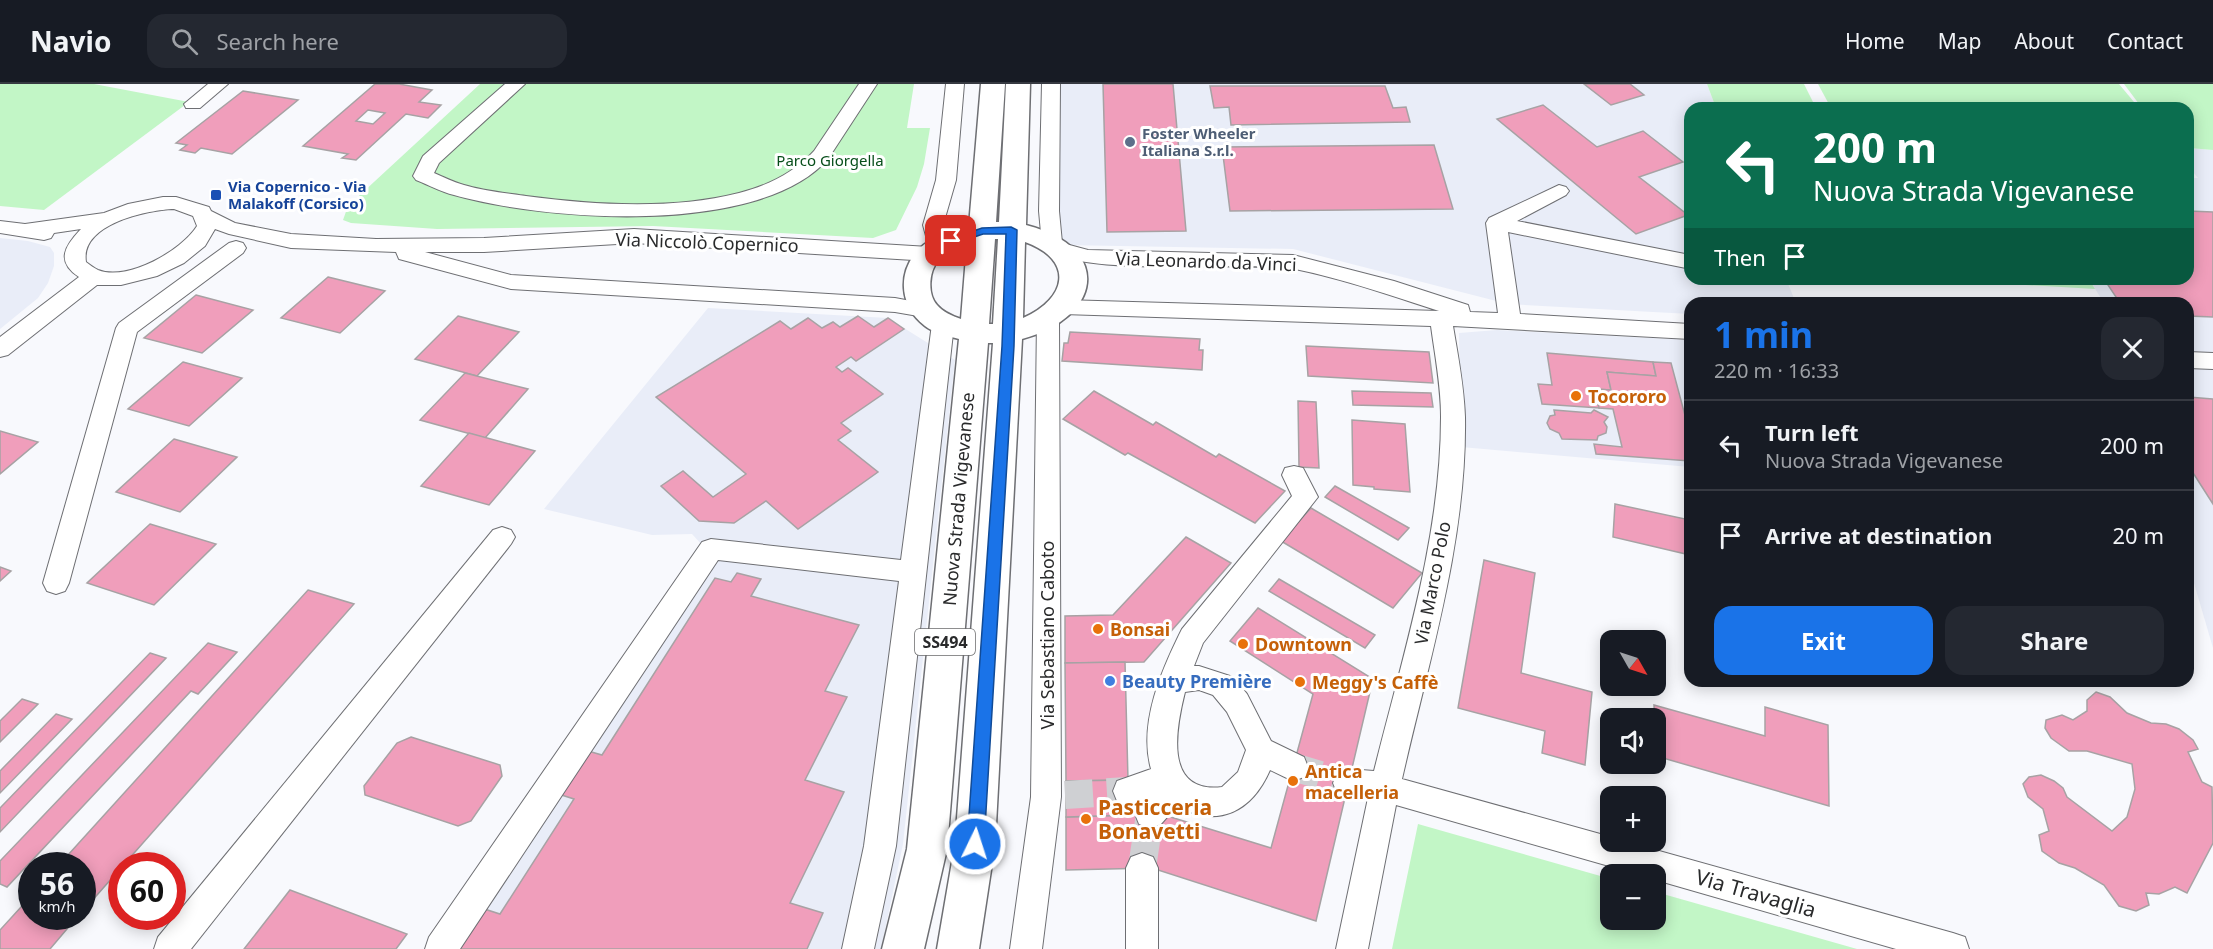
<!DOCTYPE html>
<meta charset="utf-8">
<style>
:root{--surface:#171b24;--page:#242831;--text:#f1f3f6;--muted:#9ea1a6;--line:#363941;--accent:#1a73e8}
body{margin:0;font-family:"Noto Sans",sans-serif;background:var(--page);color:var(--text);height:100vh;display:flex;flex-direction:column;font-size:22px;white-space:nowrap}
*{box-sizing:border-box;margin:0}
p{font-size:20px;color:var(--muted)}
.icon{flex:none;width:33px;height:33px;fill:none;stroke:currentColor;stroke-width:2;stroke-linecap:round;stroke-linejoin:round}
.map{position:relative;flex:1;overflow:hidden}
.drawer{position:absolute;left:1684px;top:213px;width:510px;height:390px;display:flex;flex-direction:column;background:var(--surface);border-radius:18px;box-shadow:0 3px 15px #0003}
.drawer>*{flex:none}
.top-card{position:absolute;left:1684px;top:18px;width:510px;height:183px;border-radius:18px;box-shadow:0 3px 15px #0003;background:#0b6e4f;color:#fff;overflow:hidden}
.needle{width:39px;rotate:129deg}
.tools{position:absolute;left:1600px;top:546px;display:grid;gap:12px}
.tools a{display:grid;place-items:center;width:66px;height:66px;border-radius:12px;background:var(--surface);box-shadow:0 3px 15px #0003;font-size:30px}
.speed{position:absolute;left:18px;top:768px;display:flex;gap:12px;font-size:30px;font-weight:700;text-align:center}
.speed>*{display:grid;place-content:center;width:78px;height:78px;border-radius:50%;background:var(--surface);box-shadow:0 3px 15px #0003;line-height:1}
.speed small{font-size:15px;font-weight:400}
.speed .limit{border:9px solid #d22;background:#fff;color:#111}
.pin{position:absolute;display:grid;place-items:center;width:51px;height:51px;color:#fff;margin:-26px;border-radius:12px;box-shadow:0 3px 9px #0006}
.me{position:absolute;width:66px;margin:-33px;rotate:4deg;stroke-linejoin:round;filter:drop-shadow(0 0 4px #0008)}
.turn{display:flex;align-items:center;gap:21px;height:126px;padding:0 30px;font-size:27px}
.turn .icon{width:78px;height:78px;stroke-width:2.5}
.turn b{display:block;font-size:42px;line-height:51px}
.then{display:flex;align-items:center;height:57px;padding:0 30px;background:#0003;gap:12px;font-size:22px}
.round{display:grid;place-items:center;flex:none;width:63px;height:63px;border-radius:18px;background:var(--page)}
.head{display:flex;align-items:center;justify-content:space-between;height:102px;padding:0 30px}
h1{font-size:36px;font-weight:700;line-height:45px;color:var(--accent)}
.cta{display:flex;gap:12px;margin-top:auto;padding:12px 30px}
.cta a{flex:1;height:69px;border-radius:18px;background:var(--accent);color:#fff;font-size:24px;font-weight:700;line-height:69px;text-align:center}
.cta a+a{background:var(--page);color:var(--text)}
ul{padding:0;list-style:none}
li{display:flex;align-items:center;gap:18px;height:90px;padding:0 30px;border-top:2px solid var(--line)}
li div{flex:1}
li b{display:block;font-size:22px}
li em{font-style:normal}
header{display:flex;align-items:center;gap:36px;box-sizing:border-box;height:84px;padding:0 30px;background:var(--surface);border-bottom:2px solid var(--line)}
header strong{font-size:28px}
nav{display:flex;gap:33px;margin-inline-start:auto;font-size:21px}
.search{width:420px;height:54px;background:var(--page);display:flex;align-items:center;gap:15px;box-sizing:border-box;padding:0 21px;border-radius:18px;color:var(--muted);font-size:22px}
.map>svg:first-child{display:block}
</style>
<header>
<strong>Navio</strong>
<div class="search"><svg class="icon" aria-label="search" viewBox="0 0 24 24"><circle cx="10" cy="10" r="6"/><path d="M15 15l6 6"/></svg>Search here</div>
<nav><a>Home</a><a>Map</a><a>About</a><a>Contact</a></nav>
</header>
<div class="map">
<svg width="2213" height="865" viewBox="0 0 2213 865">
<rect width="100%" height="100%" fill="#f8f9fd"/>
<g fill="#e9edf8">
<path d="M1045 0H1707L1716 24H1690V195H1786L1796 219H1690V230L1508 220 1293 165 1064 161 1041 149Z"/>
<path d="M2189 64 2213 66V564L2189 482 2188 219H2104L2089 195H2188L2189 94H2198L2189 83Z"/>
<path d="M0 154 28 157 50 163 54 169V182L48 199 38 214 0 245Z"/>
<path d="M708 224 888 234 955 276 903 760 881 865H427L702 461 692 450 652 451 544 425Z"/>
<path d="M1497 246 1690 256V383L1461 363 1459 249Z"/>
</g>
<g fill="#c2f6c6">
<path d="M0 0H94L189 18 44 126 0 122Z"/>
<path d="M480 0H914L907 44H930L924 80 917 103 896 146 873 154 653 142 437 145 351 139 343 136 348 122Z"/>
<path d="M1707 0H1804L1816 24H1716Z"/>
<path d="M1818 0H2119L2139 24H1831Z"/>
<path d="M2124 0H2213V66L2189 64 2188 24H2142Z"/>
<path d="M1926 195H2089L2095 205Z"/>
<path d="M1418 740 1611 795V836H1656V808L1857 865H1392Z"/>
</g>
<g fill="#f09ebb" stroke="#a7a2a4" stroke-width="1.5" fill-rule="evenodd">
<path d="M375 0H399L432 6 419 18 441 21 428 34 406 30 356 76 342 74 348 70 303 62ZM368 26 385 29 373 40 356 37Z"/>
<path d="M1103 0H1173L1186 147 1107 148Z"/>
<path d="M1584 0H1630L1644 11 1611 21Z"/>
<path d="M1210 2H1385L1393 24 1406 23 1410 38 1231 41 1229 23 1214 24Z"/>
<path d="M243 7 298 16 232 70 201 64 195 69 180 66 187 61 176 59Z"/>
<path d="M1543 21 1597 63 1643 47 1683 78 1639 93 1688 131 1636 150 1497 35Z"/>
<path d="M1434 61 1453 125 1230 127 1222 63Z"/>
<path d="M2188 127 2213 128V233L2188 232V219H2120L2104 195H2188Z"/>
<path d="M328 193 385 207 340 249 281 234Z"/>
<path d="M196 211 253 226 202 269 144 254Z"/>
<path d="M458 232 519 248 477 292 415 275Z"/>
<path d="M858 232 874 243 888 234 904 245 856 277 851 273 836 283 842 288 848 284 883 310 841 339 851 347 838 356 878 388 798 445 766 417 734 439 699 437 661 402 683 387 713 413 746 390 656 313 780 237 791 245 808 234 822 244 833 238 840 243Z"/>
<path d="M1070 248 1200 255 1199 266H1203L1202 286 1062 277 1064 259H1068Z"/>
<path d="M1306 262 1429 268 1433 299 1308 292Z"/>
<path d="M1547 269 1653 278 1656 292 1607 288 1611 306 1595 305 1599 324 1542 320 1538 300 1552 301Z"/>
<path d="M183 278 242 294 189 342 128 325Z"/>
<path d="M1653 278 1671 279 1690 350V377L1596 370 1594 360 1622 363 1613 325 1599 324 1595 305 1611 306 1607 288 1656 292Z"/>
<path d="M465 289 528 305 485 354 420 336Z"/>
<path d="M1094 307 1153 341 1156 338 1216 373 1219 370 1285 407 1255 439 1128 369 1125 371 1063 335Z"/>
<path d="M1352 307 1431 309 1433 323 1353 321Z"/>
<path d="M2188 313 2213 315V420L2188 381Z"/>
<path d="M1298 317 1316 318 1319 384 1299 383Z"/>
<path d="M1554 326 1591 329 1594 326 1608 333 1604 338 1607 343 1606 349 1598 352 1597 356 1562 355 1559 349 1550 345 1547 339 1550 332 1555 331Z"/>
<path d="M1352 336 1405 340 1410 408 1374 405V403L1353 401Z"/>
<path d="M0 347 38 358 0 390Z"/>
<path d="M469 349 535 367 489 421 421 402Z"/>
<path d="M174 355 237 373 180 428 116 408Z"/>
<path d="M1335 402 1409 444 1398 456 1325 413Z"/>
<path d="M1615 420 1690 436V471L1613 453Z"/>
<path d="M1311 424 1422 489 1393 524 1281 457Z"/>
<path d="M150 440 216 460 154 521 87 499Z"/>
<path d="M1186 453 1231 479 1144 578 1065 579V532L1113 531Z"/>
<path d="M1484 476 1535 489 1521 589 1592 608 1585 681 1542 669 1545 647 1458 624Z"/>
<path d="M0 483 11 487 0 497Z"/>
<path d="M737 489 761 495 751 512 859 541 825 607 847 613 805 696 844 708 790 819 823 829 807 865H450L478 823 500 830 574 715 549 707 578 664 602 671 715 494 731 498Z"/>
<path d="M1279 495 1375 551 1365 564 1269 507Z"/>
<path d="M308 506 354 520 82 828V782H58Z"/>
<path d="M1258 524 1373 595 1316 837 1152 784 1066 786V733L1161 730 1271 764 1313 610 1230 557Z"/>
<path d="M208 559 237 568 198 610 191 607 7 803 0 800V777Z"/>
<path d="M150 569 166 574 0 748V724Z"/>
<path d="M1125 578 1128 696 1066 697 1065 579Z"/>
<path d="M2096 608 2110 613 2127 629 2151 639 2166 640 2179 645 2193 656 2198 665 2188 668 2202 698 2212 703 2213 759 2187 809 2175 803 2159 810 2146 809 2149 821 2136 827 2119 822 2104 801 2075 784 2059 779 2042 767 2039 751 2049 747 2043 725 2028 713 2023 700 2029 693 2041 691 2054 697 2063 704 2067 713 2112 747 2127 733 2135 705 2132 680 2087 667H2069L2051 654 2045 644 2046 636 2062 631 2073 636 2087 627V616Z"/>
<path d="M22 615 38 620 0 658V637Z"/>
<path d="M1654 621 1765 652V623L1828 641 1829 722 1656 672Z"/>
<path d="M56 630 72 635 0 709V687Z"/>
<path d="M411 653 500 681 502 692 471 737 458 742 365 711 364 702 397 659Z"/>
<path d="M1128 696V731L1066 733V697Z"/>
<path d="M290 806 407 850 396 865H244Z"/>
<path d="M32 811V832H78L50 865H0V846Z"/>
</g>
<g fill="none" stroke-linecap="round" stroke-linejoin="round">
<g stroke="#cfd0d3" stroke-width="28" stroke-dasharray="28 14" stroke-linecap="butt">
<path d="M1293 683 1348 699"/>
<path d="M1065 711 1128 707"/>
<path d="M1142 784 1150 730"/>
</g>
<g stroke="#6e6f73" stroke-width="2">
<g id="minor">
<path d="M208 0H228L200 24H186L184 20Z"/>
<path d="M505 0H525L439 79 434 89C444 93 453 98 464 101 484 107 506 109 526 112 595 121 672 126 739 109 767 102 795 88 814 67L859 0H877L828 75C759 153 546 137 454 111 441 108 429 101 416 96L413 92 423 72Z"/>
<path d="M946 0H964L956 96 943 141 949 162 946 167 940 169 937 175 930 177 634 159 484 168H425L511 191 895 214 932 221 935 226 932 231 924 233 895 228 511 205 399 175 396 168 291 164 229 150 215 145 205 162 184 179 157 192 121 201H97L8 271 0 273V253L79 193C55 177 65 162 81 145L54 149 51 154 44 156 0 149V137L25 140 104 129 128 120 163 113H176L209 123 211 127 235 139 291 150 376 155 484 154 634 145 929 163 923 141 936 96ZM174 125 193 132 197 142C182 166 128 198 98 186 94 184 90 181 86 178 80 140 147 126 174 125Z"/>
<path d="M1042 0H1060L1059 127 1062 159 1088 166 1293 171 1394 197 1468 221 1470 228 1498 229 1486 139 1489 134 1559 101 1566 103 1569 107 1566 111 1517 137 1690 171V183L1686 184 1508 148 1520 230 1690 240V255L1453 242C1458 272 1464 302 1465 333 1467 456 1429 576 1402 695L1611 753V758H1627L1953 849 1965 853 1969 865H1896L1656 796V790H1637L1396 721 1368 865H1336L1368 714 1348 713 1337 709 1333 699 1337 689 1348 685 1374 687C1403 571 1441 453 1441 333 1441 302 1435 272 1431 242L1063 230 1055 228 1052 223 1055 218 1063 216 1439 227C1392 212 1344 195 1295 185 1247 176 1065 196 1042 160L1039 127Z"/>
<path d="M236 157 243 159 246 164 243 169 137 248 69 499 65 507 56 510 47 507 43 499 116 244 119 239 229 159Z"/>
<path d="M1048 228 1056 230 1059 235 1061 713 1042 865H1010L1031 713 1037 235 1040 230Z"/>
<path d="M943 232 951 235 954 240 896 762 874 865H842L864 762 899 497 718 476 460 865H425L429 853 702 458 711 455 901 476 932 240 935 235Z"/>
<path d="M2188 268 2213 269V285L2188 284Z"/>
<path d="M1294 382 1303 384 1318 413 1203 559 1194 582H1199L1233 593 1247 610 1271 657 1304 673 1308 683 1304 693 1293 697 1270 686C1252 727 1219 745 1177 722L1161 740 1150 744 1139 740 1135 730 1144 715 1128 721 1117 717 1113 707 1117 697 1151 685C1138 639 1162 585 1182 545L1292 412 1282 391 1285 384ZM1199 606 1213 611 1227 628 1246 666 1238 688 1222 703C1163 710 1176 644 1185 608Z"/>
<path d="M502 443 511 446 515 453 511 460 191 865H154L158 853 493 446Z"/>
<path d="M1142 769 1153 773 1158 784V865H1126V784L1131 773Z"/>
</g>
</g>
<g stroke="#6e6f73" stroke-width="3">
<path id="major" d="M981 0H1005L996 138H999L1006 0H1030L1026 141C1115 164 1101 234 1022 255L995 760 979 865H937L955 760 993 259H988L947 765 924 865H882L907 765 959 255C947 252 934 249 925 242 899 222 897 188 919 165 932 152 952 147 969 142ZM995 155H998L993 240H989ZM1025 158C1075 176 1067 215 1023 234ZM967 160 961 235C952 232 943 228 937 221 927 210 929 187 938 177 946 169 957 164 967 160Z"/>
</g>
<use href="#minor" fill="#fff" fill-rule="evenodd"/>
<use href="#major" fill="#fff" fill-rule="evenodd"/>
</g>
<path fill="#1a73e8" stroke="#114b97" stroke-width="1.5" d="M1011 143 1017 146 1014 262 984 760 981 766 975 768 969 766 967 760 1002 262 1006 150H983L951 161 945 157 982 144Z"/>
<circle fill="#5c6f8a" stroke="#fff" stroke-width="2" cx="1130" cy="58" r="6"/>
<rect fill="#1a4fb4" stroke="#fff" stroke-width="2" x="210" y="105" width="12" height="12" rx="3"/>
<g fill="#e8710a" stroke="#fff" stroke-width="2">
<circle cx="1576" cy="312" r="6"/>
<circle cx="1098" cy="545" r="6"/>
<circle cx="1243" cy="560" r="6"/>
<circle cx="1300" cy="598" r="6"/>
<circle cx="1293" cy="697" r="6"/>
<circle cx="1086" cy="735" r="6"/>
</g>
<circle fill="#3f7fe0" stroke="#fff" stroke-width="2" cx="1110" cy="597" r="6"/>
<g text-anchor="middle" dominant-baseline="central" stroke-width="6" stroke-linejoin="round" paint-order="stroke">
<g font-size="15" font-weight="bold" fill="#4e5e75" stroke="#fff" text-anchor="start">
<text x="1142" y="49">Foster Wheeler<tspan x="1142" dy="17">Italiana S.r.l.</tspan></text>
</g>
<g font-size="15" fill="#074e1a" stroke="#fff">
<text x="830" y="76">Parco Giorgella</text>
</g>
<g font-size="15" font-weight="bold" fill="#164399" stroke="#fff" text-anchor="start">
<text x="228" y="102">Via Copernico - Via<tspan x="228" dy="17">Malakoff (Corsico)</tspan></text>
</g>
<rect fill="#fff" stroke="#696a6b" stroke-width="1.5" x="915" y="545" width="60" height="26" rx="4.5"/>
<g font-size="16" font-weight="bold" fill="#292a2b">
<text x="945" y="558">SS494</text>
</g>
<g font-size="18" fill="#292a2b" stroke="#fff">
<text transform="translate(707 158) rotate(2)">Via Niccolò Copernico</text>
<text transform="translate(1206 177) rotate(2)">Via Leonardo da Vinci</text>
<text transform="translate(958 415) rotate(-85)">Nuova Strada Vigevanese</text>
<text transform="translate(1432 499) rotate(-79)">Via Marco Polo</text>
<text transform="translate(1047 551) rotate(-90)">Via Sebastiano Caboto</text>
</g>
<g font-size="18" font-weight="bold" fill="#c56008" stroke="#fff" text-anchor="start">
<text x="1588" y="312">Tocororo</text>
<text x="1110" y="545">Bonsai</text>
<text x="1255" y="560">Downtown</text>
<text x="1312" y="598">Meggy's Caffè</text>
<text x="1305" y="687">Antica<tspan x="1305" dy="21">macelleria</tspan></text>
</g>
<g font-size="18" font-weight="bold" fill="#366cbe" stroke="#fff" text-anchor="start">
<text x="1122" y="597">Beauty Première</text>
</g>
<g font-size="21" font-weight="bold" fill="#c56008" stroke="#fff" text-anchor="start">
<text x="1098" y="723">Pasticceria<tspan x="1098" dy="24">Bonavetti</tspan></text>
</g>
<g font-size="21" fill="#292a2b" stroke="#fff">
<text transform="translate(1756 809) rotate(16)">Via Travaglia</text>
</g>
</g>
</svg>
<div class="tools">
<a><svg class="needle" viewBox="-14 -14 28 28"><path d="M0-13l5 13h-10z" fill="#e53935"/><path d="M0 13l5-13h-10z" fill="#9ea1a6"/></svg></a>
<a><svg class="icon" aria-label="sound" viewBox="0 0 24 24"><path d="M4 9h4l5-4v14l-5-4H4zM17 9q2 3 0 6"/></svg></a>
<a>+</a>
<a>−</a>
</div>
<div class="speed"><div>56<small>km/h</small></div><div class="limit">60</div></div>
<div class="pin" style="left:951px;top:157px;background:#d93025"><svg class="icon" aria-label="arrive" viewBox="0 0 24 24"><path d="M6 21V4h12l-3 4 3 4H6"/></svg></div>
<svg class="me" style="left:975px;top:760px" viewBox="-20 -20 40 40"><circle r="17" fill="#1a73e8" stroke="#fff" stroke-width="3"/><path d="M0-11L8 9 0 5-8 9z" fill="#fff"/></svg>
<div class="top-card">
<div class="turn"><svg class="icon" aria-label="left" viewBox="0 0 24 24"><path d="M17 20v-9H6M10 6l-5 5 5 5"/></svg><div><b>200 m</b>Nuova Strada Vigevanese</div></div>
<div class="then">Then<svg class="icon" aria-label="arrive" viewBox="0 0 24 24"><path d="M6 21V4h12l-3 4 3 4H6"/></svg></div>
</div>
<section class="drawer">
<div class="head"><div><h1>1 min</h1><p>220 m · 16:33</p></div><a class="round"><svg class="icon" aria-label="close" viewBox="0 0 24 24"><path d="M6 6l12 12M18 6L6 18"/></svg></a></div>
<ul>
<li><svg class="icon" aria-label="left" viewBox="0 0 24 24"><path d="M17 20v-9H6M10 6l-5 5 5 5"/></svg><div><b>Turn left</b><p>Nuova Strada Vigevanese</p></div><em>200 m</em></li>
<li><svg class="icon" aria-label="arrive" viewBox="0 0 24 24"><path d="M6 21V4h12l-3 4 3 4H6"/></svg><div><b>Arrive at destination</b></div><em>20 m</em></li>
</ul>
<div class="cta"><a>Exit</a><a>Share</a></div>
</section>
</div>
